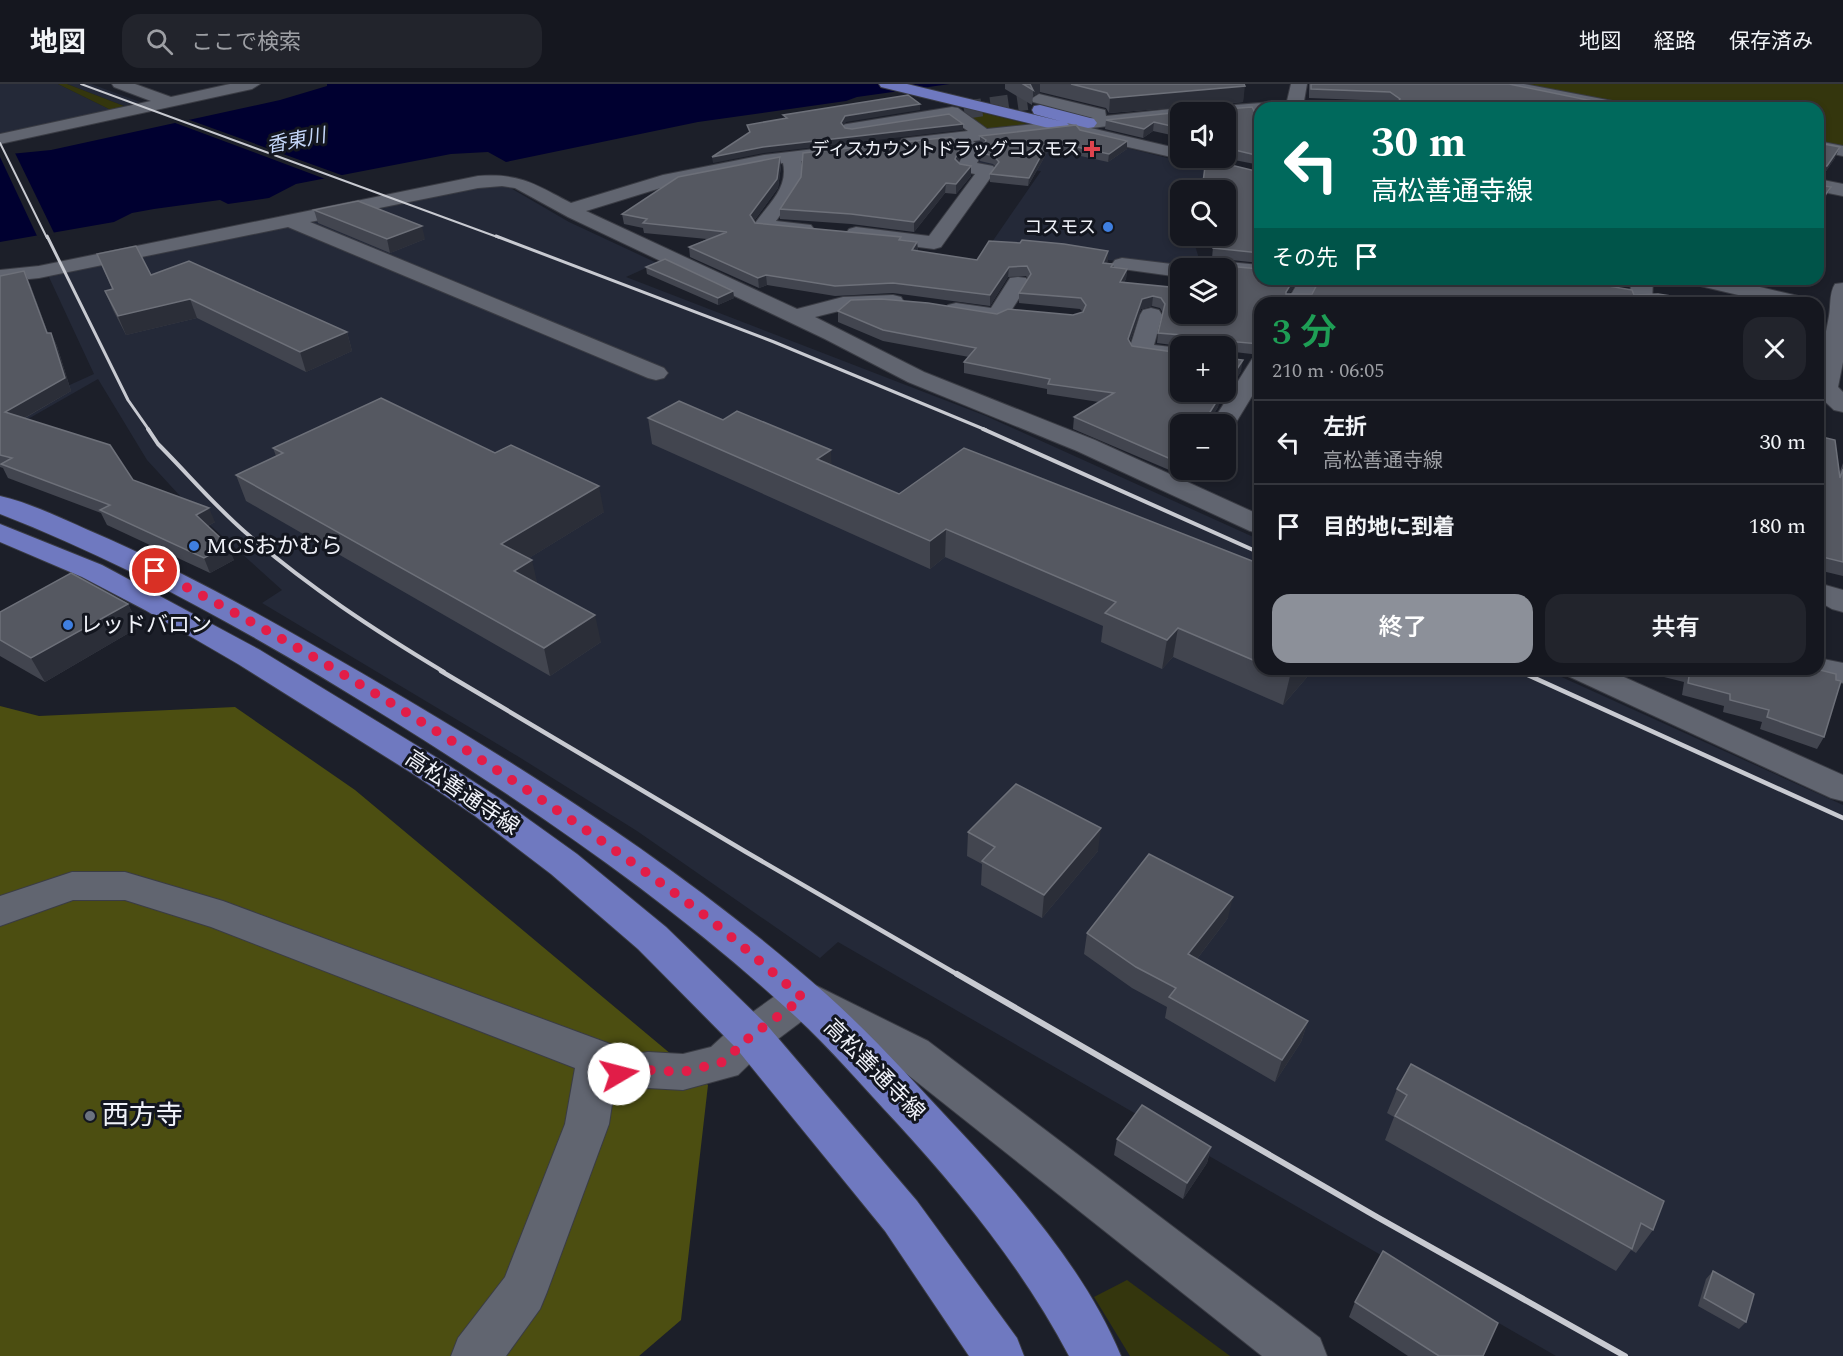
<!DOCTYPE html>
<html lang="ja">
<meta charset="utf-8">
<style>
:root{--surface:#15171f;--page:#22242c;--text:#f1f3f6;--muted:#9d9fa4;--line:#34363d;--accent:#8c9099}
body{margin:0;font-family:Spectral,"Noto Sans JP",serif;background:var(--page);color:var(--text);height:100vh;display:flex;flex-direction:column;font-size:22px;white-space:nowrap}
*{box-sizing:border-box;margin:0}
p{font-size:20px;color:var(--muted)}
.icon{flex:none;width:33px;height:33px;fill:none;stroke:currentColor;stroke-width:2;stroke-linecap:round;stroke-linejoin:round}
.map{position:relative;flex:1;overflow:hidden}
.details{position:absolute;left:1254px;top:213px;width:570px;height:378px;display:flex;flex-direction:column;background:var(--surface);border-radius:18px;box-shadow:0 3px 9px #0003,0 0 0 2px var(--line)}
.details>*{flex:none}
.banner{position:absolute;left:1254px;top:18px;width:570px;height:183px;border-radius:18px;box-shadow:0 3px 9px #0003,0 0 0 2px var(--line);background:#00695c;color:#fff;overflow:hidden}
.tools{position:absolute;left:1170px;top:18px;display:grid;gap:12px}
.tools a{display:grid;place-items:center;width:66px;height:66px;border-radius:12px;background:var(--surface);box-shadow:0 3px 9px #0003,0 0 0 2px var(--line);font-size:30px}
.pin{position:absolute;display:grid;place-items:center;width:51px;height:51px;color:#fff;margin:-26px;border:3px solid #fff;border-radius:50%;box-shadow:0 2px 6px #0007}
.me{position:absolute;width:66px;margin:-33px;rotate:82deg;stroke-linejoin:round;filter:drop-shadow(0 0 4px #0008)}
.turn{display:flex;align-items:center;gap:21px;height:126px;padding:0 18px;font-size:27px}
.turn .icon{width:78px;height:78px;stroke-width:2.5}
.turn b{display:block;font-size:42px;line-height:51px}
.then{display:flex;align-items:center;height:57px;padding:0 18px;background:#0003;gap:12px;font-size:22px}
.round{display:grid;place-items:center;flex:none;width:63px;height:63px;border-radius:18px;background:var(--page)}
.overview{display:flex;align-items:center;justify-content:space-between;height:102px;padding:0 18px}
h1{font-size:36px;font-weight:600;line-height:45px;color:#1e9e55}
.primary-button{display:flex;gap:12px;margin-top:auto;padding:12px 18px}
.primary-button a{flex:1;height:69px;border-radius:18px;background:var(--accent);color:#fff;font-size:24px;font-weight:600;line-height:69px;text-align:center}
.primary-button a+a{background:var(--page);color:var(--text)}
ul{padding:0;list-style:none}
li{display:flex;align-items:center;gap:18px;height:84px;padding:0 18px;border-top:2px solid var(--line)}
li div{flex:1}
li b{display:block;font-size:22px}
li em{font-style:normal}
header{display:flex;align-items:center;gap:36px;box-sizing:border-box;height:84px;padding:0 30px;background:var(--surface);border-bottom:2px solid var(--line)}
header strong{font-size:28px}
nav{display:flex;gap:33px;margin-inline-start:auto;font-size:21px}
.search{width:420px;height:54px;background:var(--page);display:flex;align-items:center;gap:15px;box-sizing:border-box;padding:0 21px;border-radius:18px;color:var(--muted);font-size:22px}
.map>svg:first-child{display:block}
</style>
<header>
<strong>地図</strong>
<div class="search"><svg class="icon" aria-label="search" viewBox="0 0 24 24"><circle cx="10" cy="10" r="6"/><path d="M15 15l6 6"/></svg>ここで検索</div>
<nav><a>地図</a><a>経路</a><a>保存済み</a></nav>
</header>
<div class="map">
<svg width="1843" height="1272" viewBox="0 0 1843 1272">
<rect width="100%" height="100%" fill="#1c1f29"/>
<g fill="#242938">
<path d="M0 0H58L111 26 0 50Z"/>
<path d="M67 0H91L140 18 124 22Z"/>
<path d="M1051 45 1260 97V105L1195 99 1191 106H1180V152H1192L1202 184 1180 185 990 161 1041 87 973 80 961 56Z"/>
<path d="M481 101 507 102 569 138 657 179 626 193 986 332 1260 456V585H1544L1843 721V1272H1556L838 858 820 874 637 747 519 673 262 519 282 506 192 425 147 376 98 295 0 351 12 327 94 290 48 191Z"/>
</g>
<g fill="#34360d">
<path d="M58 0H67L124 22 111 26Z"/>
<path d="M1513 0H1843V64L1818 60V24H1636Z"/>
<path d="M975 27 1032 41 991 46 982 45 964 31Z"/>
<path d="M1127 1196 1230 1272H1130L1094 1213Z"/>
</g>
<path fill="#4c4e11" d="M0 622 39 632 235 623 355 706 708 1001 681 1236 639 1272H0Z"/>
<path fill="#000030" d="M327 0H950L857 13 846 17 698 38 506 78 488 68 451 70 296 100 269 114 228 120 220 116 154 125 132 129 114 138 0 158V71L51 66 280 16 327 2Z"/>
<g fill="#1c1f29">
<path d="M184 34 344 92 328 96 170 37Z"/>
<path d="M14 67 55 151 38 154 0 73V70Z"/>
</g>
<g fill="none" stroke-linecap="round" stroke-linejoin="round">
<path stroke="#3c3f48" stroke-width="18" stroke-dasharray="18 9" stroke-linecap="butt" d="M964 26 1027 17"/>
<g stroke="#3a3c44" stroke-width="2">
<g id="minor">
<path d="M112 0H135L171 13 230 0H260L252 5 0 60V50L151 17 114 3Z"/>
<path d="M1291 0H1307L1304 17 1307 21 1305 24H1260V29L1226 32V28H1199L1207 23 1287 17Z"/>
<path d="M1491 0H1524L1623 19 1631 24H1597L1499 5Z"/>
<path d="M1039 10 1105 26 1106 32 1180 24 1186 25 1188 28H1180V34L1091 44 1180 65V74H1187L1180 75 1080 52 1077 48 1079 45 973 57 984 65 977 79 993 82 996 86 941 163 934 165 856 155 849 153 846 149 849 145 856 143 929 152 975 90 960 87 957 83 965 67 950 60 908 64 902 63 899 59 902 55 908 54 968 47 949 34 810 56 804 55 801 51 804 47 810 46 952 23 958 24 987 45 1093 34 1033 18 1031 15Z"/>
<path d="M1818 57 1843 62V72L1818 67Z"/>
<path d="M848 61 854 62 857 66 854 70 801 77C807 103 790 117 776 137L811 141 814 145 811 149C795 153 772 150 756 146L753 142C766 122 789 105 783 79L667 102 586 127 797 225 843 213 893 211 901 213 904 218 901 223 893 225 843 226 815 233 924 288 1095 356 1260 431V449L1250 447 1077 367 908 298 825 255 568 133 515 104 502 102 478 104 310 138 664 284 668 289 664 294 656 296 648 294 288 143 39 194 0 198V186L39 182 478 92C520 89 535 100 571 119L663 91 764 71Z"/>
<path d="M1818 95 1843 100V112L1818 107Z"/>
<path d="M1122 174 1180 181 1189 184H1180V193L1115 184 1112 180 1115 176Z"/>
<path d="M1207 176 1260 181V193L1226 190V184H1196L1200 178Z"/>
<path d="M1018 193 1026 194 1029 199 1005 236C988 240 965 235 948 231L945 226 948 221 956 219 991 224 1010 194Z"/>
<path d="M1300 195H1322L1308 219H1286Z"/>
<path d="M1631 195H1653L1652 219H1630Z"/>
<path d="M1689 195H1726L1807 214 1810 219H1772L1692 200Z"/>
<path d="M1843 199V278L1838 303 1843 308V328L1834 326 1818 311C1818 283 1824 259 1829 232 1831 222 1829 209 1835 200Z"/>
<path d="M1151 224 1159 226 1162 231 1154 261 1180 264V278L1133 271 1129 266 1140 231 1143 226Z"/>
<path d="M1260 273V299L1232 345 1226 347V340H1211L1252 275Z"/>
<path d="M1818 499 1843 506V528L1832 525 1818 517Z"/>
<path d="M1818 574 1843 579V599L1807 591 1803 585H1818Z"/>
<path d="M1563 585H1606L1843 691V717L1831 714 1568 592Z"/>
<path d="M72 788H125L223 817 613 961 626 971 648 968 683 970 711 963 736 940 789 902 803 897 817 902 928 957 1320 1254 1327 1272H1262L898 983 806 934 766 964 738 991 683 1006 648 1004 619 1008 614 1007 609 1040 547 1208 540 1225 506 1272H451L458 1254 505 1193 565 1040 575 984 211 843 125 816H73L0 842V812Z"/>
</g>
</g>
<g stroke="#3a3c44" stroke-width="2">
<g id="major">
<path d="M879 0H907L1060 37 1034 30 1032 26 1034 22 1040 21 1094 35 1097 39 1094 43 1088 44 1067 39 1070 42 1067 46 1061 47 881 3Z"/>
<path d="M0 412C30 419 59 433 88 446 165 479 240 519 313 561 492 663 671 773 826 910 871 950 916 1000 957 1044 1018 1109 1087 1189 1121 1272H1069C1024 1186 961 1109 896 1038 863 1003 831 965 795 932 671 818 530 722 387 633 263 556 136 483 0 430Z"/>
<path d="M0 440 102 481 260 566 434 672 499 714 577 770 666 843 766 940 917 1117 1017 1254 1024 1272H969L885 1147 736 964 638 865 551 790 475 732 410 688 238 580 145 526 82 493 0 458Z"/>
</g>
</g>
<use href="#minor" fill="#616570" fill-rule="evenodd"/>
<use href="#major" fill="#6f79c0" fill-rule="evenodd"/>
<g stroke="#c8cad1" stroke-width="2">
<path d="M81 0 500 154"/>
<path d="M0 59 47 154"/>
</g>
<g stroke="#c8cad1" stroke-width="3">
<path d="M47 152 128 316 149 346"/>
<path d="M496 152 774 258 986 346"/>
</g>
<g stroke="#c8cad1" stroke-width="4">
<path d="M148 345 158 360C187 389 214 421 245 448 307 502 374 546 444 588"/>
<path d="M983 345 1260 469"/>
<path d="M1515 585 1522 588"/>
</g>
<g stroke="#c8cad1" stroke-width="4.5">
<path d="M441 587 746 768 960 892"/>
<path d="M1519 587 1843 734"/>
</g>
<path stroke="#c8cad1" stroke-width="6" d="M957 890 1377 1133 1625 1272"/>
</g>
<g fill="#42454f">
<path d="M1005 0H1244L1243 18 1197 22 1227 25 1260 38V81L1224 74H1226V28H1180V53L1153 47 1143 54 1105 45 1106 36 1181 28 1183 23 1109 29 1106 24 1040 8 1033 12 1032 21 1005 5Z"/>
<path d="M1309 0H1509L1602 19 1600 24H1314L1315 18H1389L1388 17 1309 14Z"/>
<path d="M1080 46 1127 57V65L1108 78 1049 65 1028 102 990 98V90L995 82 993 80 980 77 981 69 984 62 980 60V52Z"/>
<path d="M962 59V68L958 78 971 92 956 110 945 109 914 148 851 140 780 135V125Z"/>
<path d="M1818 59 1835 74 1822 93H1820L1818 97Z"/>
<path d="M781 82 778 104 754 137 755 139 917 158 918 167 977 176 1108 167 1107 179 1113 180 1112 183 1127 185 1126 195 1124 198 1226 230V184H1211L1212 176 1260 195H1299L1289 210 1608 202 1634 211 1718 219H1260V271L1226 267V274L1241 287 1232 302H1226V262H1180V264V262L1157 259 1158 249 1163 229 1160 224 1152 222 1141 225 1130 257 1132 262 1180 308 1220 312 1218 323 1213 331 1212 340H1180V386H1184L1181 391 1073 345 1074 333 1099 318 1047 310V305L964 289V278L969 273 883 257 838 238V227L1073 231 1083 228 1080 225 1019 219V209L1028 195 1026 192 1008 193 990 222 893 209 835 212 767 201 759 204 690 173 689 163 707 155 644 149 643 144 624 140 622 130Z"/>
<path d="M1260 88V179L1212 174 1214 152H1226Z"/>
<path d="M314 126 425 155 390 169 318 139Z"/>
<path d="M97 170 151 191 347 248 352 267 306 288 197 234 126 251 113 226 105 207 112 205Z"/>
<path d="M646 183 733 207 734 214 718 221 647 190Z"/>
<path d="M0 192 30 200 48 249H51L57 262 71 307 25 334 133 396 215 438 208 442 234 476 210 489 107 441 101 429 8 394 3 384 0 383Z"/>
<path d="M648 334 831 381 899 410 1260 480V585H1314L1283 621 1173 573 1162 585 1101 558 1103 542 945 473 930 485 652 360Z"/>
<path d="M1818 352 1839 390 1843 379V492L1818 486Z"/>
<path d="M273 364 604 428 529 474 537 499 601 558 550 592 246 417 236 391 276 372Z"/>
<path d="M128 520 139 543 45 598 0 572V528Z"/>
<path d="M1640 585H1816L1824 653 1817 665 1760 645 1762 638 1723 628 1724 622 1682 611 1684 598 1640 587Z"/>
<path d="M968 748 1098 767 1042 834 981 801 982 780 967 772Z"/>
<path d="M1228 834 1197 875 1308 937 1301 958 1275 998 1165 934 1167 923 1132 904 1084 870 1087 849Z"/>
<path d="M1411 980 1653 1146 1636 1169 1631 1166 1616 1187 1385 1056 1394 1033 1387 1029 1397 1005Z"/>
<path d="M1117 1055 1211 1063 1207 1079 1183 1115 1114 1071Z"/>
<path d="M1713 1187 1746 1238 1739 1245 1698 1222 1706 1195Z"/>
<path d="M1355 1218 1483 1272H1408L1349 1233Z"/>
</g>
<g fill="#2b2e38">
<path d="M1030 0H1040V8L1033 12V6Z"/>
<path d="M1245 2 1243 18 1109 29 1110 14Z"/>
<path d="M920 20V26L846 38 841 45V39L845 32Z"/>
<path d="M1154 38 1153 47 1143 54 1144 45Z"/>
<path d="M963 40V46L764 69 713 79 712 73 763 63Z"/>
<path d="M1049 57V65L1028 102 1029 94Z"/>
<path d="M1127 57V65L1108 78 1109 70Z"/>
<path d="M962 59V68L955 84V75Z"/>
<path d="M1840 63 1835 74 1822 93 1827 82Z"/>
<path d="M780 73 781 82 778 104 751 141 750 131Z"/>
<path d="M971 82V92L956 110V100Z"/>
<path d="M946 99 945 109 914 148V138Z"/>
<path d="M1831 103 1825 115 1818 125V121Z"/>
<path d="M422 142 425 155 390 169 387 155Z"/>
<path d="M917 158 918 168 912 166Z"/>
<path d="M1108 167V177L1102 189 1103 179Z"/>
<path d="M1009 183 1008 193 990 222V211Z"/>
<path d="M1127 185 1126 195 1119 208 1120 198Z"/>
<path d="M24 187 30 200 53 263 47 249Z"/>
<path d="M766 191 767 201 759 204 758 194Z"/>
<path d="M1294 195H1299L1284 218 1286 208Z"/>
<path d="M733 207 734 214 718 221V214Z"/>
<path d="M1153 212 1152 222 1141 225 1127 265 1128 255 1142 215Z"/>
<path d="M190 215 197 234 126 251 118 232Z"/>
<path d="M347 248 352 267 306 288 300 268Z"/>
<path d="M51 249 57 262 71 307 12 341 5 328Z"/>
<path d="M1243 276 1241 287 1232 302 1233 291Z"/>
<path d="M1220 312 1218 323 1208 339 1210 328Z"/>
<path d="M1213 331 1212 340H1207Z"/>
<path d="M831 366 832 393 817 375Z"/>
<path d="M599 402 604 428 508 487 501 460Z"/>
<path d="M209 424 215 438 202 445 196 431Z"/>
<path d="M946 445 945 473 930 485V457Z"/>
<path d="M228 461 234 476 210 489 204 474Z"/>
<path d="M532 476 538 502 514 487Z"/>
<path d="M128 520 139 543 45 598 31 574Z"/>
<path d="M595 531 601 558 550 592 544 564Z"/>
<path d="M1178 544 1173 573 1162 585 1167 556Z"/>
<path d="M1296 585H1314L1283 621 1290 592Z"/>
<path d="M1101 744 1098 767 1042 834 1044 811Z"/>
<path d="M1233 813 1228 834 1184 892 1188 870Z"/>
<path d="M1308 937 1301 958 1275 998 1282 976Z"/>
<path d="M1211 1063 1207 1079 1183 1115 1187 1099Z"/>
</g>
<g fill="#555861" stroke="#6d7079" stroke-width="1.5">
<path d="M1023 0H1030L1033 6Z"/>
<path d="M1071 0H1244L1245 2 1110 14 1107 9Z"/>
<path d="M1311 0H1509L1602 19 1597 24H1317L1315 18H1398L1400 15 1390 8 1311 5Z"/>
<path d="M908 11 920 20 845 32 841 39 845 44 852 45 949 30 963 40 763 63 712 73 750 48 747 41 787 34 783 31Z"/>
<path d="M1183 22H1225L1227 25 1252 23 1260 38V72L1226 64V28H1180V44L1154 38 1144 45 1106 36 1181 28Z"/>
<path d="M1076 41 1080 46 1127 57 1109 70 1049 57 1029 94 990 90 999 78 994 72 981 69 986 56 980 52Z"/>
<path d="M951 53 962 59 955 75 960 80 971 82 956 100 946 99 914 138 851 130 780 125 801 93 803 69Z"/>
<path d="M1818 59 1840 63 1827 82H1821V91L1818 95Z"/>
<path d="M780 73 777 95 750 131 755 139 901 153 899 156 917 158 912 166 977 176 989 157 1020 159 1022 156 1064 160 1108 167 1103 179 1113 180 1111 183 1127 185 1120 198 1180 204V230H1226V184H1211L1212 176H1225L1227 182 1260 185V195H1294L1286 208V210H1312L1320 195H1609L1608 202 1632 206 1634 211 1658 210 1718 219H1260V260L1226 257V274L1243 276 1233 291H1226V262H1183L1182 251 1158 249 1165 220 1161 214 1153 212 1142 215 1128 255 1132 262 1180 269V308H1202L1220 312 1210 328 1213 331 1207 340H1180V379L1074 333 1114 309 1048 300 1050 295 964 278 976 264 883 246 838 227 851 216 881 215 928 219 997 230 1008 225 1073 231 1083 228 1086 221 1081 214 1019 209 1031 190 1027 182 1009 183 990 211 893 199 835 202 766 191 758 194 689 163 727 148 643 139 647 135 622 130 678 93Z"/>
<path d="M1206 75 1260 88V169L1213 164 1214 152H1226V106H1202Z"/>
<path d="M1818 101 1831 103 1818 121Z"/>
<path d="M358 117 422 142 387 155 314 126Z"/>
<path d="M136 162 151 191 189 177 347 248 300 268 190 215 118 232 105 207 113 205 97 170Z"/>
<path d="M665 175 733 207 718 214 646 183Z"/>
<path d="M24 187 47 249H51L65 294 5 328 110 361 133 396 209 424 196 431 228 461 204 474 100 426 110 421 1 380 12 374 0 371V192Z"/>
<path d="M381 314 495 369 511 361 599 402 501 460 532 476 514 487 595 531 544 564 236 391 283 369 273 364Z"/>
<path d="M679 317 723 336 737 327 831 366 817 375 899 410 964 364 1260 480V579L1178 544 1167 556 1105 529 1116 518 946 445 930 457 648 334Z"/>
<path d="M1818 352 1835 356 1840 394 1843 385V478L1818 472Z"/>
<path d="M71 489 128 520 31 574 0 556V528Z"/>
<path d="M1274 585H1296L1290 592Z"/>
<path d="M1687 585H1816L1836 590V596L1841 597 1824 653 1767 633 1769 626 1730 616V610L1688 599 1690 586Z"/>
<path d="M1016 700 1101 744 1044 811 982 777 995 763 968 748Z"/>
<path d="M1149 770 1233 813 1188 870 1308 937 1282 976 1169 913 1176 904 1136 883 1087 849Z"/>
<path d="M1411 980 1664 1117 1653 1146 1641 1139 1632 1165 1395 1032 1407 1011 1397 1005Z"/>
<path d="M1142 1021 1211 1063 1187 1099 1117 1055Z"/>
<path d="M1383 1167 1498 1239 1483 1272H1439L1355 1218Z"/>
<path d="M1713 1187 1754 1210 1746 1238 1704 1214Z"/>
</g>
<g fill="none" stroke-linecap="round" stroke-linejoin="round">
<path stroke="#e11d48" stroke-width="10" stroke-dasharray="0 18" d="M155 487C344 583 524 698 695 824 732 852 767 884 803 914L751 952 723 978 683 988 648 986 619 990"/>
</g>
<path fill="#e0444e" stroke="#13161f" stroke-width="2" d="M1089 56h6v6h6v6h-6v6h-6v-6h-6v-6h6z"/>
<g fill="#3f7fe0" stroke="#13161f" stroke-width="2">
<circle cx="1108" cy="143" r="6"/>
<circle cx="194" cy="462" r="6"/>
<circle cx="68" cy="541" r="6"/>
</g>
<circle fill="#6b7280" stroke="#13161f" stroke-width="2" cx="90" cy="1032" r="6"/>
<g text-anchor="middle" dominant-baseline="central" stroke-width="6" stroke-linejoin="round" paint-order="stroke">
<g font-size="18" fill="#f0f2f9" stroke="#13161f" text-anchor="end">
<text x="1080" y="65">ディスカウントドラッグコスモス</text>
<text x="1096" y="143">コスモス</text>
</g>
<g font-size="20" font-style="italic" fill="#c5d7fa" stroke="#13161f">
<text transform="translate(296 57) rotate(-11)">香東川</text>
</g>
<g font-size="22" fill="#f0f2f9" stroke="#13161f" text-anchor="start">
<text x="206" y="462">MCSおかむら</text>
<text x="80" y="541">レッドバロン</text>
</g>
<g font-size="22" fill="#f0f2f9" stroke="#13161f">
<text transform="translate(462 709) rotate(34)">高松善通寺線</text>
<text transform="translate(874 986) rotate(45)">高松善通寺線</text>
</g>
<g font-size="27" fill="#f0f2f9" stroke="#13161f" text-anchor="start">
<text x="102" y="1032">西方寺</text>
</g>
</g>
</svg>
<div class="tools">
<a><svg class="icon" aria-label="sound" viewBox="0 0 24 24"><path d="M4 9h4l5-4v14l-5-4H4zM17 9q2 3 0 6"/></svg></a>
<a><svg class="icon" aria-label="search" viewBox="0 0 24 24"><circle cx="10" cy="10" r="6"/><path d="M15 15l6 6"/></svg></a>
<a><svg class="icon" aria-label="layers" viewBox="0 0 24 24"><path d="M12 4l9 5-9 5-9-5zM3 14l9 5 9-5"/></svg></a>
<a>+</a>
<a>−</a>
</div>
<div class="pin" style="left:155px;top:487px;background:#d93025"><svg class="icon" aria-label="arrive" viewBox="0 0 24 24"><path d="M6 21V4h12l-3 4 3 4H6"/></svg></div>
<svg class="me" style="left:619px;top:990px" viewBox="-20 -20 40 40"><circle r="19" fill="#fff"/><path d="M0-13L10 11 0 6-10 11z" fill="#e11d48"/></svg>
<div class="banner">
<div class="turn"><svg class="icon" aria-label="left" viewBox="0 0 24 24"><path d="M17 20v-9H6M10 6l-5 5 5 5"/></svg><div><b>30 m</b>高松善通寺線</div></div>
<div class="then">その先<svg class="icon" aria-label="arrive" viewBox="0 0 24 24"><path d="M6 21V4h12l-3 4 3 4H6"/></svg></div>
</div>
<section class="details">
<div class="overview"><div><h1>3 分</h1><p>210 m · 06:05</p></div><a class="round"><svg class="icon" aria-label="close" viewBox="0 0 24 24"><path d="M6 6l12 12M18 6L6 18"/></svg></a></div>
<ul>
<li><svg class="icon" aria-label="left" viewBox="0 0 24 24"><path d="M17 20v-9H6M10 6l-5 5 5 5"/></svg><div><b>左折</b><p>高松善通寺線</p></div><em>30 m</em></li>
<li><svg class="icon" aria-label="arrive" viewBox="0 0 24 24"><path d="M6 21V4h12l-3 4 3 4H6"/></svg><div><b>目的地に到着</b></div><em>180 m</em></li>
</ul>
<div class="primary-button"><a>終了</a><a>共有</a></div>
</section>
</div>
